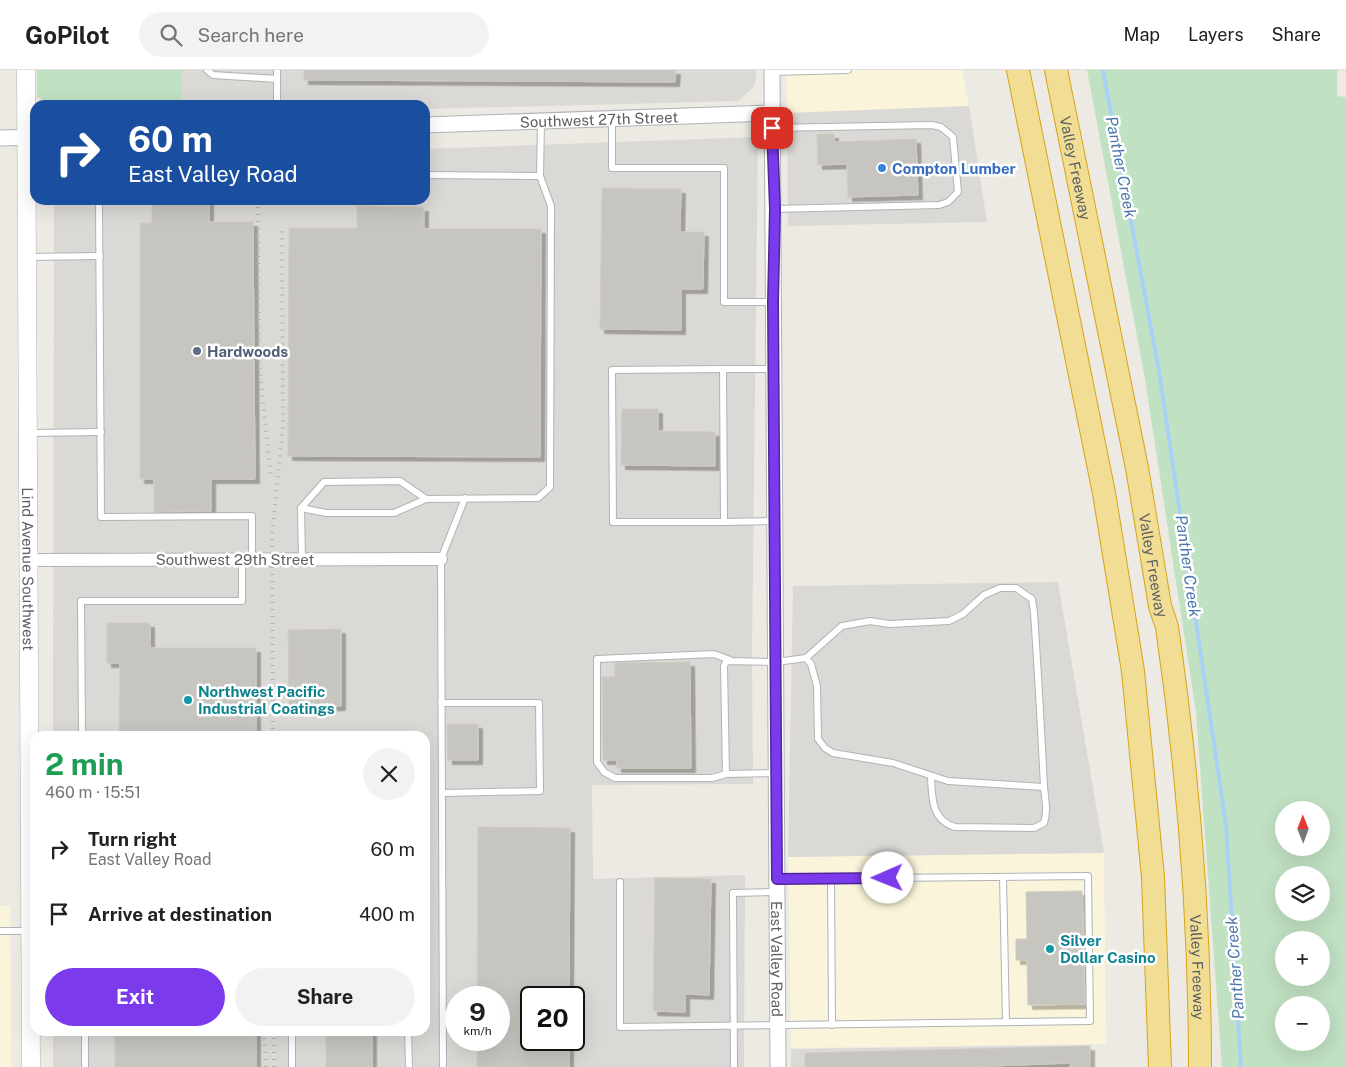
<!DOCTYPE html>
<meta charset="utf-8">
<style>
:root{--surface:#fff;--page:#f2f2f2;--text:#202124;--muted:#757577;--line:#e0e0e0;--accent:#7c3aed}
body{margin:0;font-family:"Public Sans",sans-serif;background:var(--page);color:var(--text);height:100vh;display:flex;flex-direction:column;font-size:19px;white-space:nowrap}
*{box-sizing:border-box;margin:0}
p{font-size:16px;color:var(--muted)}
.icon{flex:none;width:28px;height:28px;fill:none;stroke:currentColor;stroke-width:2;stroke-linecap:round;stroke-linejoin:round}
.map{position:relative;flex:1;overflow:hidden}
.panel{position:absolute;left:30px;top:661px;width:400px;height:305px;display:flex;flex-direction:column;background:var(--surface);border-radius:15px;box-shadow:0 5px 20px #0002}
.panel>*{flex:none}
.guide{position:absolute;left:30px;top:30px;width:400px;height:105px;border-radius:15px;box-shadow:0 5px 20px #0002;background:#1a4fa0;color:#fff;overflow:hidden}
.needle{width:32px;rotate:359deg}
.controls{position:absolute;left:1275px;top:731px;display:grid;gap:10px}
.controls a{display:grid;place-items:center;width:55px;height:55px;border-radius:50%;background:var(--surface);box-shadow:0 5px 20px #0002;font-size:25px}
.speed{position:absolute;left:445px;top:916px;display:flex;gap:10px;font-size:25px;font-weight:700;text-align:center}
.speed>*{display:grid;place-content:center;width:65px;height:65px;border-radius:50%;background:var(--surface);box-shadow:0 5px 20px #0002;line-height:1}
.speed small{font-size:12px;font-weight:400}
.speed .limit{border:2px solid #111;border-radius:8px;background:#fff;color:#111}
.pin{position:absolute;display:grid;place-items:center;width:42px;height:42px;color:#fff;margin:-21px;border-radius:10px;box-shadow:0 2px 8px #0006}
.me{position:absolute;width:55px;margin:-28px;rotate:269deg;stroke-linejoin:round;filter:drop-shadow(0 0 4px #0008)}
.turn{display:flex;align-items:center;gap:18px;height:105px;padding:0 15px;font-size:22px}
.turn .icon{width:65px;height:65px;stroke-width:2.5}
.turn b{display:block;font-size:35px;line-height:42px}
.round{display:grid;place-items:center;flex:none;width:52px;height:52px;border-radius:26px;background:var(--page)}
.head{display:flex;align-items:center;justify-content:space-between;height:85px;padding:0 15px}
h1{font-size:30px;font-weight:700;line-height:38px;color:#1e9e55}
.action{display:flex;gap:10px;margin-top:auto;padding:10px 15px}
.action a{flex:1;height:58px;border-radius:30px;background:var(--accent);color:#fff;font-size:20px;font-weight:700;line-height:58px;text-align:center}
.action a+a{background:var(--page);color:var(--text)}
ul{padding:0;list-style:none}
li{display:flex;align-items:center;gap:15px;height:65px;padding:0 15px}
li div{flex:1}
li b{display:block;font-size:19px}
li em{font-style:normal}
header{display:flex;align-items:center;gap:30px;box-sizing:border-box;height:70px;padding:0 25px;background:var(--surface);border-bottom:1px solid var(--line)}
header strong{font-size:24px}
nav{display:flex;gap:28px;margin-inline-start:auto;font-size:18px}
.search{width:350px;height:45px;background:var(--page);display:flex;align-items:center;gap:12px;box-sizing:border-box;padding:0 18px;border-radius:28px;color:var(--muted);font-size:19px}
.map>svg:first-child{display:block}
</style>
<header>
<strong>GoPilot</strong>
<div class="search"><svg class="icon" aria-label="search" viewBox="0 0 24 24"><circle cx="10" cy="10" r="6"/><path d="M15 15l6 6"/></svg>Search here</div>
<nav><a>Map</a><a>Layers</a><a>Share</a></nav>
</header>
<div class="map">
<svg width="1346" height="997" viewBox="0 0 1346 997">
<defs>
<filter id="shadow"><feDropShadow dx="4.5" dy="4.5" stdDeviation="0" flood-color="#0004"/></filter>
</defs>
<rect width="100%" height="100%" fill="#eceae3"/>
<g fill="#faf4da">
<path d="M786 0H962L969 36 787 43Z"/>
<path d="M1104 783 1106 974 791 978 788 787Z"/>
<path d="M0 836H10L11 997H0Z"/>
</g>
<g fill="#dbd9d5" fill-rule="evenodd">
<path d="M181 0H756V10L753 18 738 31 425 39V35H183Z"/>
<path d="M969 36 987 152 788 156 787 43Z"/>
<path d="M758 67 752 581 753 714 592 715 593 809 745 805 744 997H53V961H425V666H53L54 130H425V79ZM456 928H499V970H456ZM531 928H574V970H531Z"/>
<path d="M1058 512 1104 783 788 787 793 516Z"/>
<path d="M1091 975 1092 997H791V979Z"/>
</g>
<g fill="#c1e1c3" fill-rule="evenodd">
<path d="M37 0H181L183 35H52L37 27Z"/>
<path d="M1087 0H1337V26L1346 27V997H1222L1196 642 1145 309ZM1284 740H1321V778H1284ZM1284 805H1321V842H1284ZM1284 870H1321V908H1284ZM1284 935H1321V972H1284Z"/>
</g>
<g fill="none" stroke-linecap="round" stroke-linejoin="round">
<path stroke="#a9d1f5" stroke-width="4" d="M1103 0 1159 301 1226 755 1241 997"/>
</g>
<g fill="#c7c5c0" stroke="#d0ccc2" filter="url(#shadow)">
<path d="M304 0H676L675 12 304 10Z"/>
<path d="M817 64H834V72L916 69 918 125 848 127 847 94 818 95Z"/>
<path d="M602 118 681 119 680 162H704L703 219H681V260L600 259Z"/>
<path d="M152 130H209V152H253L255 409H211V441L154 442V409H140V153H152Z"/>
<path d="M357 136 424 137V159H541L540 387 288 386 289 158H357Z"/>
<path d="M622 339H658V361L715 362V396L621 395Z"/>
<path d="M107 553H150V578H256V666H119L120 593H107Z"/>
<path d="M341 559V636L289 637 288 560Z"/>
<path d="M690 592 691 698H617V690H603L602 607H615V593Z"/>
<path d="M447 654H478V690H448Z"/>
<path d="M478 757 570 758 569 928H531V970H569V997H477V970H499V928H477Z"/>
<path d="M655 808 711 809 709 925 685 924V942L653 941Z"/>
<path d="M1082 821 1085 934 1028 935 1027 890H1016V869H1027L1026 822Z"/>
<rect x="115" y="961" width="141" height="36"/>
<rect x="326" y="961" width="46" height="36"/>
<path d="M1090 976V997H1070L1071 993 964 997H805V983Z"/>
</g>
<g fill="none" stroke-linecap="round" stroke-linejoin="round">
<g stroke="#b0b3b7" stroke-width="8">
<g id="service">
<path d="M207 0 213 5 277 9"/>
<path d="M772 2 848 0"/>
<path d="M277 35V0"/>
<path d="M612 50V98H724V232H773"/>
<path d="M772 58 932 55 941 57 953 67 958 122 948 132 939 135 775 139"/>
<path d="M425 105 540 106"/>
<path d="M99 130 101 447 252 446V489"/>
<path d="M28 187 100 186"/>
<path d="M723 299 612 300 613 452H724"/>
<path d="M773 299H723L724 452 775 451"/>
<path d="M30 363 101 362"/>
<path d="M301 438 326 443H394L426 429"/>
<path d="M302 489 301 438 324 412 400 411 426 429 538 428 550 417 551 136 540 106 541 52"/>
<path d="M806 588 811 594 817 616 818 669 825 678 833 683 893 693 948 711 1044 717"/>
<path d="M730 590 714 584 597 589V692L604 702 615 708H712L726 704 775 703"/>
<path d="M441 633H539L540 721 442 723"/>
<path d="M82 666 81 531H242V489"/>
<path d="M726 704 724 596 726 591 776 592 806 588 842 556 870 551 889 554 949 551 963 544 984 525 1000 518H1016L1032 529 1034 543C1038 601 1041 658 1044 716 1045 730 1048 740 1044 753L1034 758 955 757C931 750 932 727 931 706"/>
<path d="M1003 807 1006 952"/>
<path d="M831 808 832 955"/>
<path d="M620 812V957L1090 951 1088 806 777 809"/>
<path d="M0 861H29"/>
<path d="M85 961V997"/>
<path d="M292 961V997"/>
<path d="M408 961 409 997"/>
<path d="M443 997 441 489 465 428"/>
<path d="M734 997 733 823 777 822"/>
</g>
</g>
<g stroke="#b0b3b7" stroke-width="14">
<path id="minor" d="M29 490 441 489"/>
</g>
<g stroke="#b0b3b7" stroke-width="17">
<g id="tertiary">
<path id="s1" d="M772 0 778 997"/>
<path id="s2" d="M425 55 772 43"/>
<path d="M0 68 35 67"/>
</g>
</g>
<g stroke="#afb2b6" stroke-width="19">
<g id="secondary">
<path id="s3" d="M26 0 31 997"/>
</g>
</g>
<g stroke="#d6a418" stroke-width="24">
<g id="motorway">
<path d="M1018 0 1104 423 1133 601 1153 807 1160 997"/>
<path id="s4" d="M1056 0 1137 398 1160 536 1167 557C1188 702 1200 850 1200 997"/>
</g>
</g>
<use href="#service" stroke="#fff" stroke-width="6"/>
<use href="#minor" stroke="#fff" stroke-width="12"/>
<use href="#tertiary" stroke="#fff" stroke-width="15"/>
<use href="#secondary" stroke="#fff" stroke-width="18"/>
<use href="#motorway" stroke="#f1de94" stroke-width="22"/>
<g stroke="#b1b2b2" stroke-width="4" stroke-dasharray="1 6" stroke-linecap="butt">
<path d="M258 130 259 294 271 409"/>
<path d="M273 666 272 466 283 355 282 160"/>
<path d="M264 961 266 997"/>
<path d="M274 961V997"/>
</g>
</g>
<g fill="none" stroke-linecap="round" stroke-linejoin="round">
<g stroke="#51269a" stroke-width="12">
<path id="route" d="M772 58 775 139 773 232 777 809 888 808"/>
</g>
<use href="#route" stroke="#7c3aed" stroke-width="9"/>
</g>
<circle fill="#3f7fe0" stroke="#fff" stroke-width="2" cx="882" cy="98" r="5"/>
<circle fill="#5c6f8a" stroke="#fff" stroke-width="2" cx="197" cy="281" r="5"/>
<g fill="#0f9aa8" stroke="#fff" stroke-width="2">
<circle cx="188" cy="630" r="5"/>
<circle cx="1050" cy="879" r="5"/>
</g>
<g text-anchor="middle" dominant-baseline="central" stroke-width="5" stroke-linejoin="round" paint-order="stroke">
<g font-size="15" fill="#5b5e62" stroke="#fff">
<text stroke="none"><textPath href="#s2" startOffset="174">Southwest 27th Street</textPath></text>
<text stroke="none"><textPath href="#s4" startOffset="100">Valley Freeway</textPath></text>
<text x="235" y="489">Southwest 29th Street</text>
<text stroke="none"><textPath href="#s4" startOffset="505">Valley Freeway</textPath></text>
<text stroke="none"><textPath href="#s3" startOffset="499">Lind Avenue Southwest</textPath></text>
<text stroke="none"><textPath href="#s1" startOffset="889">East Valley Road</textPath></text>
<text stroke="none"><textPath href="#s4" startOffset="910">Valley Freeway</textPath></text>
</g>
<g font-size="15" font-weight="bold" fill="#366cbe" stroke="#fff" text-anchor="start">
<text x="892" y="98">Compton Lumber</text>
</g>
<g font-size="15" font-weight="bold" fill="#4e5e75" stroke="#fff" text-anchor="start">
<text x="207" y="281">Hardwoods</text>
</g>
<g font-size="15" font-weight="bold" fill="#0d838f" stroke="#fff" text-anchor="start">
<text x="198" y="621">Northwest Pacific<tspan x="198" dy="17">Industrial Coatings</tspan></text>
<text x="1060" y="870">Silver<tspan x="1060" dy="17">Dollar Casino</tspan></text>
</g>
<g font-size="16" font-style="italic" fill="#4c77ad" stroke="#fff">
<text transform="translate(1121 97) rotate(79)">Panther Creek</text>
<text transform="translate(1188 496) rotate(82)">Panther Creek</text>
<text transform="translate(1235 898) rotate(-94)">Panther Creek</text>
</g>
</g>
</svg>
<div class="controls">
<a><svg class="needle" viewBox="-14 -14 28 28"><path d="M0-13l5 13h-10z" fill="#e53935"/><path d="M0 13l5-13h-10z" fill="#757577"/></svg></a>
<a><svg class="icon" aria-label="layers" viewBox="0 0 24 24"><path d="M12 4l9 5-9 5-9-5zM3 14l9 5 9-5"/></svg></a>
<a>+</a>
<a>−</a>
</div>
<div class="speed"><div>9<small>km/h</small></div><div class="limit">20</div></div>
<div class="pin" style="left:772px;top:58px;background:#d93025"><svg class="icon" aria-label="arrive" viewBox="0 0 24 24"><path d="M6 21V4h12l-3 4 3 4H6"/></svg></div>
<svg class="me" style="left:888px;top:808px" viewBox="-20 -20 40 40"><circle r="19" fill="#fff"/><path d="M0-13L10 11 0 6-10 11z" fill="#7c3aed"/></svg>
<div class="guide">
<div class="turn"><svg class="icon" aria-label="right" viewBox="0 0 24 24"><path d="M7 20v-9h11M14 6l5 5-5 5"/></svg><div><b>60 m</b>East Valley Road</div></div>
</div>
<section class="panel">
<div class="head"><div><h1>2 min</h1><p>460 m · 15:51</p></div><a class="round"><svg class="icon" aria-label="close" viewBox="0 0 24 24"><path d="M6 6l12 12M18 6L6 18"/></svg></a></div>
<ul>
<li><svg class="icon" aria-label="right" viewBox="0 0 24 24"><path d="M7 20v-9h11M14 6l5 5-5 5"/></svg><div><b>Turn right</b><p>East Valley Road</p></div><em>60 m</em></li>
<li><svg class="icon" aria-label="arrive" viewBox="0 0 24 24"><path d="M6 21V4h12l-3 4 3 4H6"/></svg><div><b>Arrive at destination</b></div><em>400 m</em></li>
</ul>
<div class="action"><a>Exit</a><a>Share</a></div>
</section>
</div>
